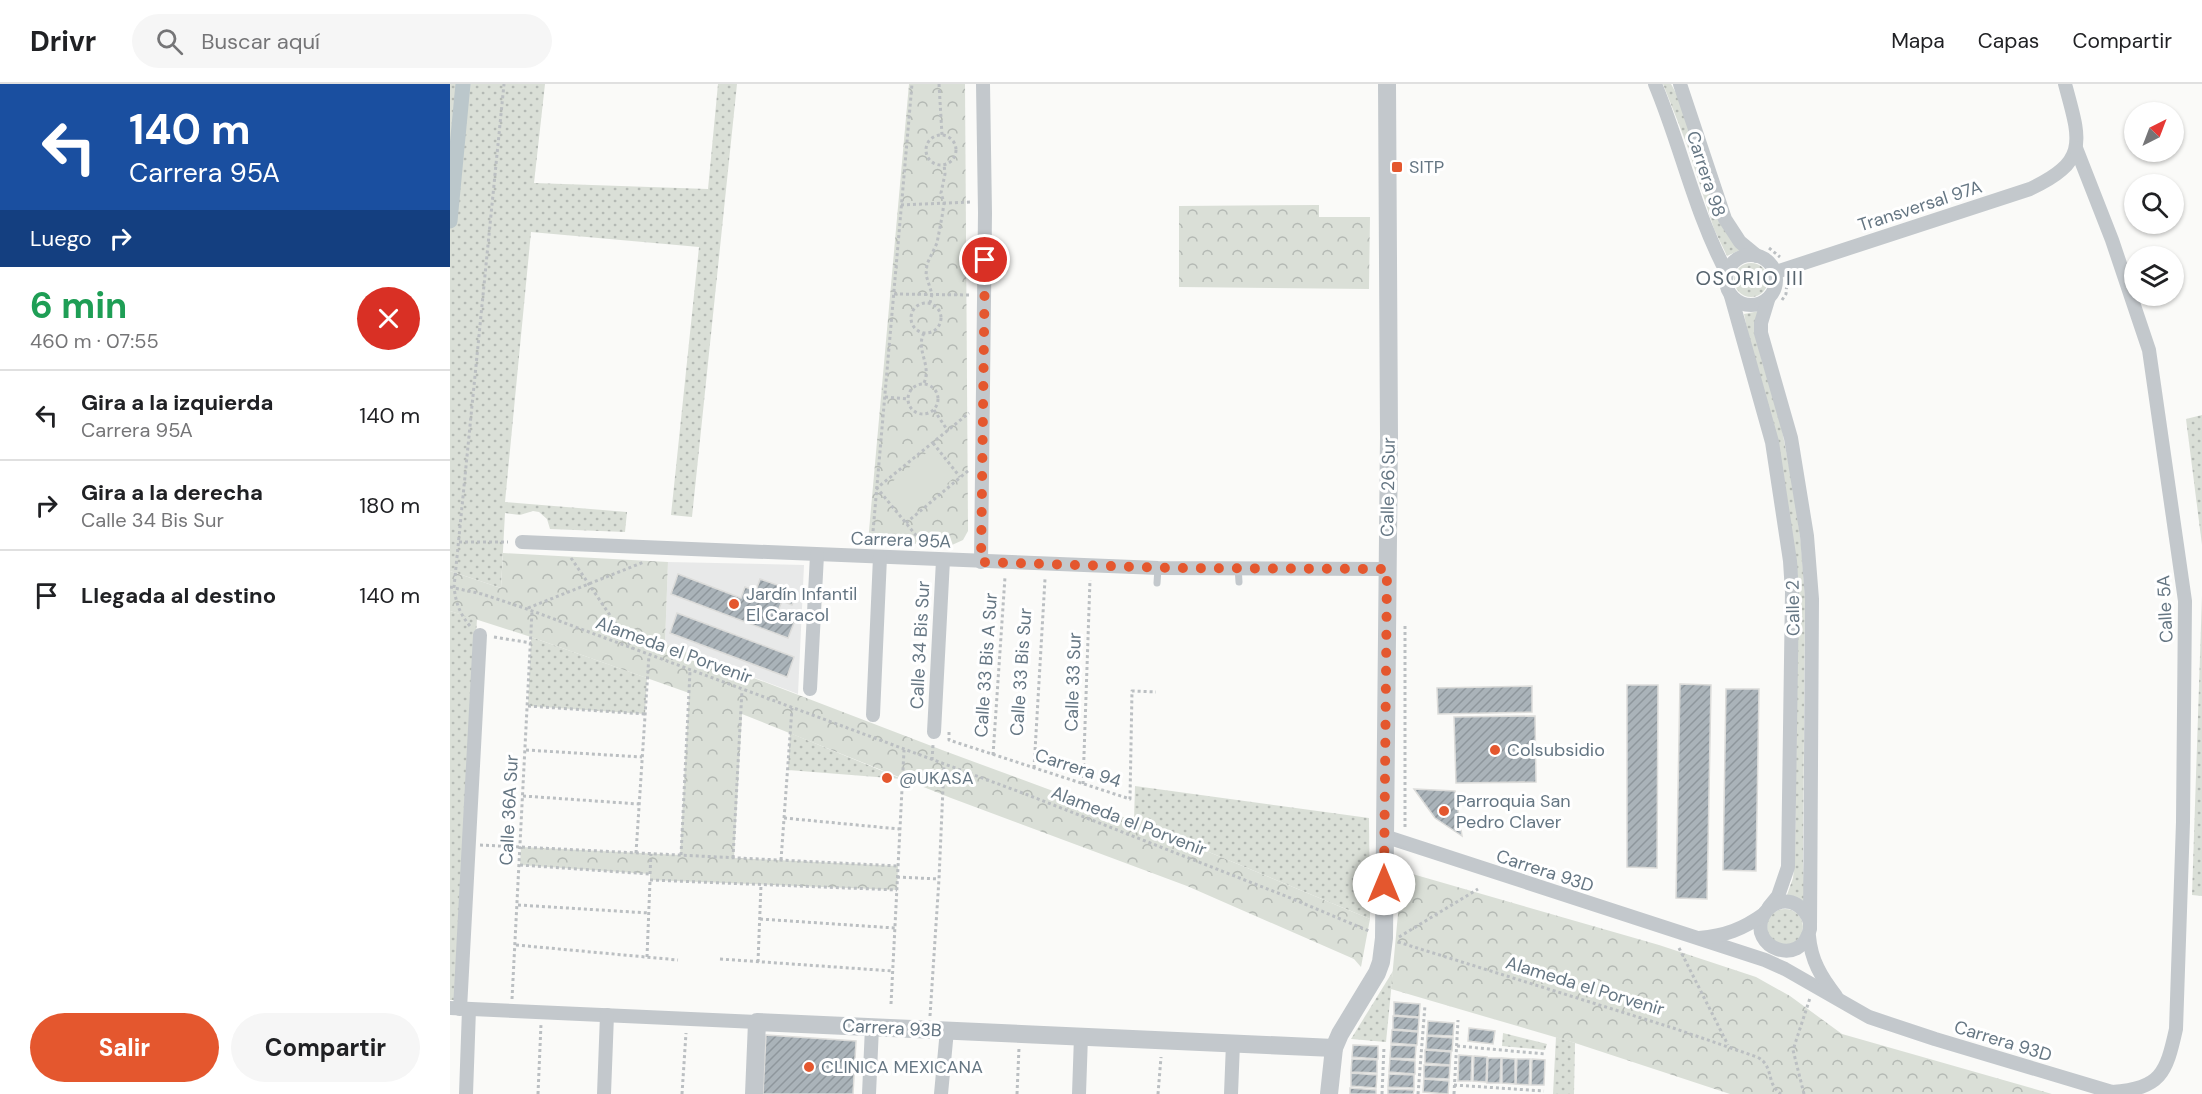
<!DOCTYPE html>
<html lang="es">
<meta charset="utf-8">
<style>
:root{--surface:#fff;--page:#f6f6f6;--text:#202124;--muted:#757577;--line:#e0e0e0;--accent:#e4572e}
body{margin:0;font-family:"DM Sans",sans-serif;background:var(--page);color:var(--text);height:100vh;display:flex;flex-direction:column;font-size:22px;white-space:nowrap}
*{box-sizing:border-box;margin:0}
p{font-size:20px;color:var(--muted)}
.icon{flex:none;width:33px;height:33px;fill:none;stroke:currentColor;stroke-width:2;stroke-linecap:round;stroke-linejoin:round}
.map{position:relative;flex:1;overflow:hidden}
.side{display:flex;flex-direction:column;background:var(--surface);width:450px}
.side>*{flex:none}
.top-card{background:#1a4fa0;color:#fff;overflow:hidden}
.needle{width:39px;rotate:42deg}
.fabs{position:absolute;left:1674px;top:18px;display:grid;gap:12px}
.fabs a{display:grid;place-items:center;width:60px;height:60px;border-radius:50%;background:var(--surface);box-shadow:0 2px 4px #0004;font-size:30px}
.pin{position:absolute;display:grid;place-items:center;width:51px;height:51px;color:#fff;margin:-26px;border:3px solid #fff;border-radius:50%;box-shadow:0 2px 6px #0007}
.me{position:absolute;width:66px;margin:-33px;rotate:0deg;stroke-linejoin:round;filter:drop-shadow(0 0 4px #0008)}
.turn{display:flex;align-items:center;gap:21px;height:126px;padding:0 30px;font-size:27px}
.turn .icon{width:78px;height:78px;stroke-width:2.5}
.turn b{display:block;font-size:42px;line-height:51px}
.then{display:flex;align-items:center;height:57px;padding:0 30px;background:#0003;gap:12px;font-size:22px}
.round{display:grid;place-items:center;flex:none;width:63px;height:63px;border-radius:32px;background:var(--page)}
.summary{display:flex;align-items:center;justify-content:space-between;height:102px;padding:0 30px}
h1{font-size:36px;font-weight:700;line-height:45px;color:#1e9e55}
.cta{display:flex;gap:12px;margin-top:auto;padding:12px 30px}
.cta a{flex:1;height:69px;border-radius:36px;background:var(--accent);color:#fff;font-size:24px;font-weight:700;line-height:69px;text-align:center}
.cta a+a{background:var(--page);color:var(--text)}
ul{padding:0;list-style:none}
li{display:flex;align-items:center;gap:18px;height:90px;padding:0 30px;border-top:2px solid var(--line)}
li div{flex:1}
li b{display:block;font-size:22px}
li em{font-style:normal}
header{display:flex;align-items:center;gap:36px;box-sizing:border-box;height:84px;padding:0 30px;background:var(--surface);border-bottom:2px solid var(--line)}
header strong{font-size:28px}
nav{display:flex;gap:33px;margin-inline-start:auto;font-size:21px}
.search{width:420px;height:54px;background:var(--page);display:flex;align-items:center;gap:15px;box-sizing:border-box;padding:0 21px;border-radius:33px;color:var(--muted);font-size:22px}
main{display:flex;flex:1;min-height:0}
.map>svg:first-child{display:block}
</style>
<header>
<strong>Drivr</strong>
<div class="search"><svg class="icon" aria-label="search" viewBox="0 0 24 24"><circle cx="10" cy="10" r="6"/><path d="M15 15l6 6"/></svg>Buscar aquí</div>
<nav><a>Mapa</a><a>Capas</a><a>Compartir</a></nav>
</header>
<main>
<section class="side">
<div class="top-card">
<div class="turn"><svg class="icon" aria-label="left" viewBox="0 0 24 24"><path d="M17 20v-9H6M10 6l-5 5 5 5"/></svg><div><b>140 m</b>Carrera 95A</div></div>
<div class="then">Luego<svg class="icon" aria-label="right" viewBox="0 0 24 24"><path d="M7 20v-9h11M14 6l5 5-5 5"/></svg></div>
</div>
<div class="summary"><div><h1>6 min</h1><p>460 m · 07:55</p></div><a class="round" style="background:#d93025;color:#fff"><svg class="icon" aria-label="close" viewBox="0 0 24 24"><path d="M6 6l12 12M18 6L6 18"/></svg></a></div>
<ul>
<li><svg class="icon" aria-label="left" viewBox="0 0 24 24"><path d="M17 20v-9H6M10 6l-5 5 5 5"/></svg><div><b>Gira a la izquierda</b><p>Carrera 95A</p></div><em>140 m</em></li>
<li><svg class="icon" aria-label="right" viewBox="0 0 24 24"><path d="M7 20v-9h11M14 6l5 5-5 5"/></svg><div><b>Gira a la derecha</b><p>Calle 34 Bis Sur</p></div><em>180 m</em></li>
<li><svg class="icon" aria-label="arrive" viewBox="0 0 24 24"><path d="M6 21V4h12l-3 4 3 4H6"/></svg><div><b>Llegada al destino</b></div><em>140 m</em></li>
</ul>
<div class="cta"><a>Salir</a><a>Compartir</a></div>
</section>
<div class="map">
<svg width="1752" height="1010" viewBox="0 0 1752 1010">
<defs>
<pattern id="grass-dots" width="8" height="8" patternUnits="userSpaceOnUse" patternTransform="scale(1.5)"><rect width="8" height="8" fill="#dadfd7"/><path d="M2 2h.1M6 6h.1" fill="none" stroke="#b4b9b4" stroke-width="1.8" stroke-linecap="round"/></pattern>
<pattern id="park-crowns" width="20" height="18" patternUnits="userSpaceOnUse" patternTransform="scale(1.5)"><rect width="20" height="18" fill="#dadfd7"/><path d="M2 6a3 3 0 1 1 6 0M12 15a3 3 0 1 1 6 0" fill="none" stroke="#b4b9b4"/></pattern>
<pattern id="building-hatch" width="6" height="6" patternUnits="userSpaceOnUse" patternTransform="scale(1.5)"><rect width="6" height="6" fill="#aab3b9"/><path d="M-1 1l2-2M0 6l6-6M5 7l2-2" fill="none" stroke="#8e969c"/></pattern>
</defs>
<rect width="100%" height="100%" fill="#fafaf8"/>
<path fill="#e8e9e9" d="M218 478 354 481 348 610 215 560Z"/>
<g fill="url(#grass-dots)">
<path d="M0 0H95L84 99 258 105 268 0H287L242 433 221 431 249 163 81 148 55 418 177 428 175 448 100 445 97 435 89 428 83 427 70 431 55 429 51 504 0 487Z"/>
<path d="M1213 0H1221L1231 18 1290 166 1277 172 1264 145 1237 61Z"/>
<circle cx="1301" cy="196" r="17"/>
<path d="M1309 227 1307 248 1312 277 1329 331 1344 407 1351 460 1355 513 1353 779 1355 818 1337 811 1343 794 1345 776 1348 492 1294 230Z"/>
<path d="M1752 331V461L1736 335Z"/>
<path d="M1752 512V812L1742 811Z"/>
<path d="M0 527 27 535 4 916H0Z"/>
<path d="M81 553 197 594 195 630 78 622Z"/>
<path d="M340 649 452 695 338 686Z"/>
<path d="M685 702 919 734 920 835 684 737Z"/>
<circle cx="1335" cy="843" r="18"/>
<path d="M943 887 936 958 901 955Z"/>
<path d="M1053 949 1097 960 1095 966 1052 962Z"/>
<path d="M1106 953 1125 959 1124 1010H1103Z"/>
</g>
<g fill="url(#park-crowns)">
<path d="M459 0H515L518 447 513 456 502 461 418 458Z"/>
<path d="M869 121V133H920L919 205 729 203V122Z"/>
<path d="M53 469 218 478 215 560 492 666 684 737 920 835 911 883 904 875 737 802 501 714 292 630 284 774 448 782 447 806 200 796V790L70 781 71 763 230 771 239 609 81 553 0 527V487L51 504Z"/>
<path d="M952 787 1209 861 1306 893 1340 912 1392 950 1602 1010H1280L1125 959 941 905Z"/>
</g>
<path fill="#dadfd7" d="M481 365 505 393 458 432 435 404Z"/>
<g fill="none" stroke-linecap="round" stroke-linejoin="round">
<path stroke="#bbc7cb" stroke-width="15" d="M0 137 13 0"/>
</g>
<g fill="url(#building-hatch)" stroke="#dcdcda" stroke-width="1.5">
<path d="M228 490 291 514 295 503 306 507 310 495 347 508 342 521 332 517 328 527 346 534 338 554 221 510Z"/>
<path d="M227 529 344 573 337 593 220 549Z"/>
<path d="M1230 600 1261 601 1257 815 1226 814Z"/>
<path d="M1177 601H1208L1207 784 1177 783Z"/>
<path d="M1082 602V628L988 630 987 604Z"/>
<path d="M1276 605H1309L1306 787 1273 786Z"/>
<path d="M1085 632 1086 698 1006 699 1004 633Z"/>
<path d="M964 705 1005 707 1012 752 985 734Z"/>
<path d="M944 918 970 920 969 933 944 931Z"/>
<path d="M943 932 969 934 968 947 943 945Z"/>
<path d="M978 937 1004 939 1003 952 977 951Z"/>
<path d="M1019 944 1045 947 1043 960 1018 957Z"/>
<path d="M942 946 968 948 967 961 941 959Z"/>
<path d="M316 951 406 957 403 1010H313Z"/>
<path d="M977 952 1003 954 1002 967 976 965Z"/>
<path d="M903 961 928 962V975L902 973Z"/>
<path d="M941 961 966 962 965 975 940 974Z"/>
<path d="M975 966 1001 968 1000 981 975 979Z"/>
<path d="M1009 971 1022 972 1021 997H1008Z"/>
<path d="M1024 972 1037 973 1036 998 1023 997Z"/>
<path d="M1038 974H1051L1050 999H1037Z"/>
<path d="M1052 974 1065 975V1000L1052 999Z"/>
<path d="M902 975 927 976V989L901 988Z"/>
<path d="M940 975 965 977V990L939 988Z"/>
<path d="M1067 975H1080L1079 1001 1066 1000Z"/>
<path d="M1082 975 1095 976 1094 1001H1081Z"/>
<path d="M974 981 1000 982 999 995 974 994Z"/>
<path d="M901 989 927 991 926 1004 901 1002Z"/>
<path d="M939 990 964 991V1004L938 1003Z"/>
<path d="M974 995 999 997 998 1010 973 1008Z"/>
<path d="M900 1004 926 1006V1010H900Z"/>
<path d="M938 1005 964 1006 963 1010H938Z"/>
</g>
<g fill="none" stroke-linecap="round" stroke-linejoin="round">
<g stroke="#bbbfc2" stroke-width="3" stroke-dasharray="3 3" stroke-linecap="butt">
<path d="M489 0 492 51"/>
<circle cx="491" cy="66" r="15"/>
<path d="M451 121 521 118"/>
<path d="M1319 164 1330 173"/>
<path d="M444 210 520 211"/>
<path d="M1332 216 1336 210 1337 197"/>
<path d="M480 219 482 210 476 191 477 180 487 159 492 133 494 119 491 109 495 90 494 80"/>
<circle cx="476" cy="234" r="15"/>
<path d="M474 249C465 266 482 280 474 299"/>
<circle cx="473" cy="315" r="15"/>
<path d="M435 313 458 315"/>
<path d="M484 326 498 347"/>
<path d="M483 359 510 393"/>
<path d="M456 439 519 386"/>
<path d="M9 458H58"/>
<path d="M422 459 462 0"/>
<path d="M474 461 427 404 519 329"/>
<path d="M121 474 183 565"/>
<path d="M0 503 32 510 77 525 578 711 838 813 919 847"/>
<path d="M78 524 194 478"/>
<path d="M20 542C10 530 6 520 4 503L54 0"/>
<path d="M955 542V745"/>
<path d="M44 553 81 559"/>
<path d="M78 622 195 630"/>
<path d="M499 648V656L680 715 682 607 706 608"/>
<path d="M76 666 192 673"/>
<path d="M543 671 555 493"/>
<path d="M482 676 483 661"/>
<path d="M584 684 595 495"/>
<path d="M633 700 640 496"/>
<path d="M73 712 189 720"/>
<path d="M334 734 449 745"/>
<path d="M30 761 448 782"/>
<path d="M186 769 199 571"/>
<path d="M231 771 240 587"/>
<path d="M283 774 292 606"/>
<path d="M331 776 342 624"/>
<path d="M70 781 200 790"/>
<path d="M200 790 201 770"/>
<path d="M447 793 489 795"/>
<path d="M200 796 447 806"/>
<path d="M68 821 199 829"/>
<path d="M310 835 445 844"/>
<path d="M949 853 1028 805"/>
<path d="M948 858 1223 944 1307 973C1325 982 1315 999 1331 1010"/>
<path d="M66 861 228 876"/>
<path d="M1229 864 1278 961"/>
<path d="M197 873 200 797"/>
<path d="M270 875 443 887"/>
<path d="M308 878 311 801"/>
<path d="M62 915 82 527"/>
<path d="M441 920 454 666"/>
<path d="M480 932 489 795 494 681"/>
<path d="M1007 962 1095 970"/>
<path d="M1004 1001 1094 1007"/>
<path d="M88 1010 91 940"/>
<path d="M232 1010 236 949"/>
<path d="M567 1010 569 964"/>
<path d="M708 1010 711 973"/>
<path d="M932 1010 934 963"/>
<path d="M968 1010 975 921"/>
<path d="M1004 1010 1008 936"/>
<path d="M1354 1010 1343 966 1360 914"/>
</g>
<g stroke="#c3c8cc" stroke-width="7">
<path d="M788 483 789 498"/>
<path d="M707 499 708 484"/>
</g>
<g stroke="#c3c8cc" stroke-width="14">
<path d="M1205 0C1231 62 1245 130 1277 189"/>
<path d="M1230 0 1275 135 1290 158 1307 172"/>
<circle cx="1301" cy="196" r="25"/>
<path d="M1326 188 1580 105C1640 77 1630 56 1615 0"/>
<path d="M1281 212 1322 358 1340 477 1342 508 1338 783 1328 812 1319 823"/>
<path d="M1318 216 1311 239V249L1341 354 1357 452 1362 515 1360 845C1351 885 1298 863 1313 832 1316 826 1320 822 1327 819 1342 814 1355 823 1360 838"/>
<path d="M72 458 708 484 937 485"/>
<path d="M531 478 535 129 533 0"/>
<path d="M360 605 367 471"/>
<path d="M423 631 430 473"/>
<path d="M484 648 493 476"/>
<path d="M934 752 1315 876 1335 885 1419 933 1485 955 1662 1008C1711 1004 1716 990 1726 945L1733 738 1735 517 1699 266 1662 156 1626 64"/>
<path d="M1359 852C1361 876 1371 893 1386 912"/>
<path d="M1249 854C1275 852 1293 845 1314 830"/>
<path d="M0 924 307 938"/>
<path d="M10 925 30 551"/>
<path d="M16 1010 19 925"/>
<path d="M154 1010 157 931"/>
<path d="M419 1010 422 943"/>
<path d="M491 1010 497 946"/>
<path d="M629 1010 631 952"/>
<path d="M781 1010 783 959"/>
</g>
<g stroke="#c3c8cc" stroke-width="18">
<path d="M304 1010 307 938 884 964"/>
<path d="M879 1010 884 964 890 950 927 889 931 878 934 854 939 353 937 0"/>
</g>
</g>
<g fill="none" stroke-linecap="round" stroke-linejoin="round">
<path stroke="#e4572e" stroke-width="10" stroke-dasharray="0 18" d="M535 176 531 478 721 484 937 485 934 800"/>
</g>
<g fill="#e4572e" stroke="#fff" stroke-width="2">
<rect x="941" y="77" width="12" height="12" rx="3"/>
<circle cx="284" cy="520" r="6"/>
<circle cx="1045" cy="666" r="6"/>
<circle cx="437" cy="694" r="6"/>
<circle cx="994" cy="727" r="6"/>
<circle cx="359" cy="983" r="6"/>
</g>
<g text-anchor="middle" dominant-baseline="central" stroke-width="6" stroke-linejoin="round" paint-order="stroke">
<g font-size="18" fill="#657683" stroke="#fff" text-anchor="start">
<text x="959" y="83">SITP</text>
<text x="296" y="510">Jardín Infantil<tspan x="296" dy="21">El Caracol</tspan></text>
<text x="1057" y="666">Colsubsidio</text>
<text x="449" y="694">@UKASA</text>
<text x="1006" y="717">Parroquia San<tspan x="1006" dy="21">Pedro Claver</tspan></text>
<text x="371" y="983">CLINICA MEXICANA</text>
</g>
<g font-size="18" fill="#657683" stroke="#fff">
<text transform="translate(1256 90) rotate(72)">Carrera 98</text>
<text transform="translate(1470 122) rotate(-18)">Transversal 97A</text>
<text transform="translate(938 403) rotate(-89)">Calle 26 Sur</text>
<text transform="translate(451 456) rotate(2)">Carrera 95A</text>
<text transform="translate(1343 524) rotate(-91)">Calle 2</text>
<text transform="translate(1715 525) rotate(-93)">Calle 5A</text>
<text transform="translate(470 561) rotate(-87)">Calle 34 Bis Sur</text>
<text transform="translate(224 566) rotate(20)">Alameda el Porvenir</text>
<text transform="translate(536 581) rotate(-86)">Calle 33 Bis A Sur</text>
<text transform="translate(571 588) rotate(-86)">Calle 33 Bis Sur</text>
<text transform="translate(623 598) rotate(-88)">Calle 33 Sur</text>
<text transform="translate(628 684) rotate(18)">Carrera 94</text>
<text transform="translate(59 726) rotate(-87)">Calle 36A Sur</text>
<text transform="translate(679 737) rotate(21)">Alameda el Porvenir</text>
<text transform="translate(1095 787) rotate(18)">Carrera 93D</text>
<text transform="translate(1135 902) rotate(17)">Alameda el Porvenir</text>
<text transform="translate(442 944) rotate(3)">Carrera 93B</text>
<text transform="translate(1553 957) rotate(17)">Carrera 93D</text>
</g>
<g font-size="20" letter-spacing="1.5" fill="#57646e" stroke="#fff">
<text x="1300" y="194">OSORIO III</text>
</g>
</g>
</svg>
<div class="fabs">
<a><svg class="needle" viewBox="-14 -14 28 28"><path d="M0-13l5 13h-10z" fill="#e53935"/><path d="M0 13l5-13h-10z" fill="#757577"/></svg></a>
<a><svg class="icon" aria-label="search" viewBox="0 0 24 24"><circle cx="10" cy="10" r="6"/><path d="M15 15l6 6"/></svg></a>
<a><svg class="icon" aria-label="layers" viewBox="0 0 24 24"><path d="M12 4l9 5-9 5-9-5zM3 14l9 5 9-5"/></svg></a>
</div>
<div class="pin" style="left:535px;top:176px;background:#d93025"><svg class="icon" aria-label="arrive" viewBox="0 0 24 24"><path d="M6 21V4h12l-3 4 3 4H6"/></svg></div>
<svg class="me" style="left:934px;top:800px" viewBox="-20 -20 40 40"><circle r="19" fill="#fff"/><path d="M0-13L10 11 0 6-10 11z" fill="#e4572e"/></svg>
</div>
</main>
